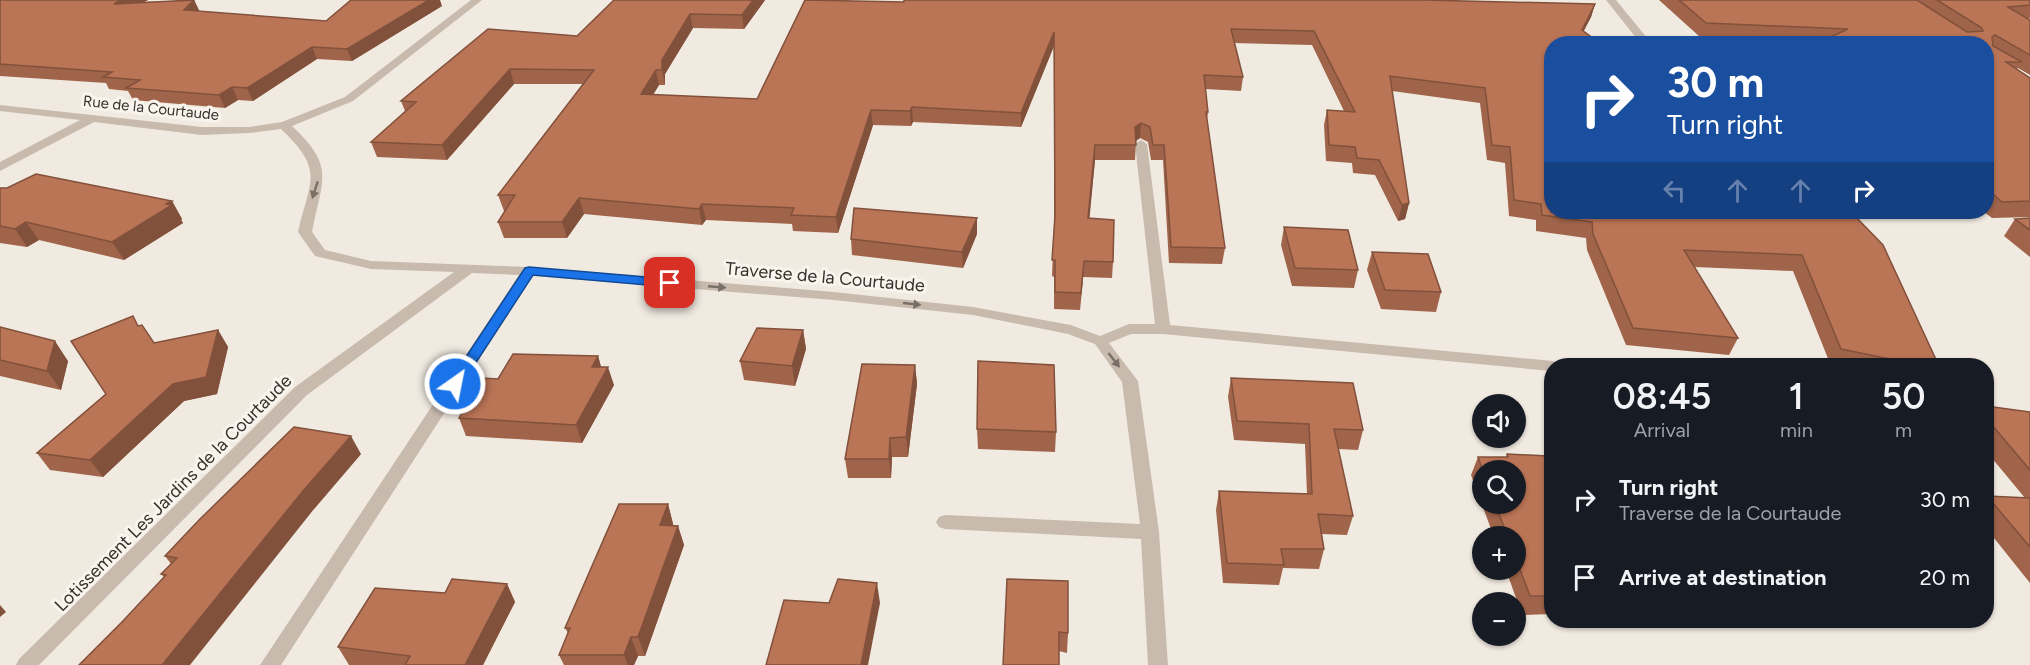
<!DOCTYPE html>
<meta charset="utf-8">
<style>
:root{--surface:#171b24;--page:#20242c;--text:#f1f3f6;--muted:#9ea1a6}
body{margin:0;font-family:Figtree,sans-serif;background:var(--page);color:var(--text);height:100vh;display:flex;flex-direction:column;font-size:22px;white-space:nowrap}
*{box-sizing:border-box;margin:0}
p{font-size:20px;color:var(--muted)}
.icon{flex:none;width:33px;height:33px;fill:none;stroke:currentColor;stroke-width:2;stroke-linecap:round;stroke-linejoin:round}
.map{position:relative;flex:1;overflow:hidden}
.side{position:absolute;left:1544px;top:358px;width:450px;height:270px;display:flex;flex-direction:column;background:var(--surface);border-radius:24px;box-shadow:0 2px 4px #0004}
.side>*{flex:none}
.banner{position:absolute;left:1544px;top:36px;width:450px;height:183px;border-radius:24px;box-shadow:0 2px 4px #0004;background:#1a4fa0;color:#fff;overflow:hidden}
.controls{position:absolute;left:1472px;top:394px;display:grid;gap:12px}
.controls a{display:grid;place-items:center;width:54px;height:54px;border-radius:50%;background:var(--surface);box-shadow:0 2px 4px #0004;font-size:30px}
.pin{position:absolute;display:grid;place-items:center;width:51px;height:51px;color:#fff;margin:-26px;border-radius:12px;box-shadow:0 3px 9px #0006}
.me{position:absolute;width:66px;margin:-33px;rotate:33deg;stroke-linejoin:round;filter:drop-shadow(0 0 4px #0008)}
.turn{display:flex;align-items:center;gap:21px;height:126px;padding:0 24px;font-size:27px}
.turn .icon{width:78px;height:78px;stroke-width:2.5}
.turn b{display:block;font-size:42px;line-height:51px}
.lanes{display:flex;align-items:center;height:57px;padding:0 24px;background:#0003;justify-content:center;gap:30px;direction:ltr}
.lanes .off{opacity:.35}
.eta{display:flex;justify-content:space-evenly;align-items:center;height:102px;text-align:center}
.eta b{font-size:36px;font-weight:600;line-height:42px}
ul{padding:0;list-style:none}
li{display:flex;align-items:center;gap:18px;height:78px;padding:0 24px}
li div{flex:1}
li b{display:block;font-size:22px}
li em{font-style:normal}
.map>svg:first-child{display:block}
</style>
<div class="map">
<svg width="2030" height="665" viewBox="0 0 2030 665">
<rect width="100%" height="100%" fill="#f1eae1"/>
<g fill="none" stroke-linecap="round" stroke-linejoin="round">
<g fill="#c8bbae" fill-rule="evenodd">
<path d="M471 0H482L353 101 292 126C336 167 322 179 312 232L325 250 371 261 529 267 834 292 973 307 1071 325 1100 336 1129 324H1155L1135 144 1141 140 1147 144 1170 325 1553 361 1561 366H1551V371L1163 334H1131L1109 343 1138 381 1159 532 1168 665H1148L1141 539 945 529 939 527 936 522 939 517 945 515 1140 524 1122 382 1095 344 1068 334 973 315 834 300 533 276 281 665H260L519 275 472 273 307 395 39 665H16L19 659 295 387 454 272 371 269 315 256 298 232C310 179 325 171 281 129L249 133 202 135 94 122 0 171V162L80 120 0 111V105L202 127H249L282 122 345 97Z"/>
<path d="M1606 0H1616L1652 44H1641Z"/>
</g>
</g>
<g fill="#a0644a" fill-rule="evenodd">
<path d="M0 0H148L144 2 194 0 199 11 326 21 442 6 352 61 317 59 253 101 238 100 225 108 133 100 128 91 109 89 106 83 0 76Z"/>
<path d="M765 0 744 29 693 28 665 74V85H659L653 95 757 99 904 2 1423 1 1595 4 1591 17 1583 32 1551 212H1851L1939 366H1831L1793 271 1694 267 1738 338 1729 355 1626 345 1587 250 1586 238 1536 231V220L1509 216 1505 163 1487 160 1480 103 1392 91 1409 203 1405 219 1398 221 1375 175 1353 173 1352 163 1326 161 1324 125 1327 110 1344 111 1312 45 1234 43 1243 77 1241 91 1205 89 1208 112 1207 119 1225 248 1222 264 1169 263 1163 160H1151L1148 142 1140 138 1136 141 1135 160H1095L1089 218 1113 262 1112 278 1083 277 1080 310 1054 309V277L1052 276 1054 223V46L1021 127 913 122 911 126 873 125 838 233 793 231 792 224 706 220 702 225 584 214 567 238H504L498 222 506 211H504L498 195 583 84H514L447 160 377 157 371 142 405 111 401 101 577 36Z"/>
<path d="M1659 0H2030V18L2028 19 2030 20V75L2018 68 2017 69 2030 78V217L1992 218 1984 212H1986V44L1817 42 1700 37Z"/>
<path d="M0 188 172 201 182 219 181 220 183 223 124 260 39 240 27 247 0 243Z"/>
<path d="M977 218V234L963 268 852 255 851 239Z"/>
<path d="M2030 218V257L2004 236 2015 219Z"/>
<path d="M1284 227 1358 270 1354 288 1292 286 1281 245Z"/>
<path d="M1372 252 1441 292 1436 312 1381 309 1367 270Z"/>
<path d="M139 326 154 343 218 330 228 347 217 394 184 401 103 477 50 470 37 453 106 394Z"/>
<path d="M0 327 68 361 61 390 0 376Z"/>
<path d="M803 330 806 349 795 386 744 380 740 361Z"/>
<path d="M598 356 601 367 614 385 582 443 466 436 459 418 498 379Z"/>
<path d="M915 365 917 384 908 457H892L891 478H848L845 459Z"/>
<path d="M1231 378 1363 430 1358 450 1338 449 1353 516 1347 535 1322 534 1324 549 1319 569 1283 568 1279 585 1223 583 1216 510 1219 491 1307 494 1305 444 1234 440 1228 397Z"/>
<path d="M1986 406 2030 412V583L1986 528V498L1987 496 2025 498 1986 451Z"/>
<path d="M977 429 1056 432 1055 452 978 449Z"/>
<path d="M361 454 314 509 121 623 164 577 161 574 171 564 165 556Z"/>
<path d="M1507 454 1551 462V614L1522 615 1506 570H1515V537H1494L1471 475 1478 457H1506ZM1482 471H1515V504H1482Z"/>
<path d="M668 504 673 524 672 526H678L684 545 645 656H638L634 665H564L559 655 568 633 565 628Z"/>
<path d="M1007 579 1068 633 1067 653 1059 651Z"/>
<path d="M507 584 515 602 483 665H349L338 647 445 593Z"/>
</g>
<g fill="#82513c">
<path d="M121 0H148L120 15 114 4Z"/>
<path d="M194 0 200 12 184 10Z"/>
<path d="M429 0H440L442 6 352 61 347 49Z"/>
<path d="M753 0H765L744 29 742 15Z"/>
<path d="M1595 4 1591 17 1577 44 1582 30Z"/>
<path d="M690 14 693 28 665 74V85L662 70V60Z"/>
<path d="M1054 32V46L1021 127V113Z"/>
<path d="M312 47 317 59 253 101 247 88Z"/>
<path d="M510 69 514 84 447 160 442 145Z"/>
<path d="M656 70 659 85 644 109 641 94Z"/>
<path d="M232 87 238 100 225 108 219 95Z"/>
<path d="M912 107 913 122 911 126 910 111Z"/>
<path d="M871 110 873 125 838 233 836 217Z"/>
<path d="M1141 123 1140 138 1134 142 1135 127Z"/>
<path d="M1095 145V160L1088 234V218Z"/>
<path d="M579 198 584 214 567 238 562 222Z"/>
<path d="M172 201 182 219 181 220 183 223 124 260 112 242 166 204Z"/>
<path d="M1409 203 1405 219 1398 221 1402 205Z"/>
<path d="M702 204 706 220 702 225 699 209Z"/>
<path d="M977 218V234L963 268 962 252Z"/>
<path d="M26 222 39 240 27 247 15 229Z"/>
<path d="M1084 261 1083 277 1080 310 1081 293Z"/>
<path d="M218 330 228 347 217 394 184 401 103 477 90 460Z"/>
<path d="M803 330 806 349 795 386 792 366Z"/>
<path d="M55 341 68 361 61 390 47 371Z"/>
<path d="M598 356 603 374 592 367Z"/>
<path d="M915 365 917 384 908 457 906 437Z"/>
<path d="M608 367 614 385 582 443 576 425Z"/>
<path d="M351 436 361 454 314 509 190 665H162L303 491Z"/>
<path d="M890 438 892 457 891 478 889 459Z"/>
<path d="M668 504 673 524 666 545 660 525Z"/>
<path d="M678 526 684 545 645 656 638 637Z"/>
<path d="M877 583 880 603 868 665H861Z"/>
<path d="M507 584 515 602 483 665H465Z"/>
<path d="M0 605 6 612 0 617Z"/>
<path d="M631 637 638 656 634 665H628L624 655Z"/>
</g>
<g fill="#ba7456" stroke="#82513c" stroke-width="1.5">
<path d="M0 0H121L114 4 194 0 184 10 326 21 351 0H429L347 49 312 47 247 88 232 87 219 95 126 88 140 80 103 77 112 72 0 64Z"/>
<path d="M614 0H753L742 15 690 14 662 60V70H656L641 94 757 99 805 0 904 2V0H1423L1595 4 1582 30 1601 44H1551V212H1851L1883 245 1939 366H1924L1841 349 1802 255 1684 250 1738 338 1633 328 1593 234 1592 222 1542 215 1541 204 1514 200 1510 147 1492 145 1485 88 1390 76 1409 203 1402 205 1379 160 1357 158 1355 147 1329 145 1327 110 1355 112 1314 31 1231 29 1243 77 1204 75 1208 112H1206L1225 248 1171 247 1164 145H1153L1150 127 1141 123 1135 127 1136 145H1095L1088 218 1114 220 1113 262 1084 261 1081 293 1055 292V260H1052L1055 216 1054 32 1021 113 912 107 910 111 871 110 836 217 791 215 794 208 702 204 699 209 579 198 562 222H498L515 195H498L594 70 510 69 442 145 371 142 416 102 401 101 488 29 577 36Z"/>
<path d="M1679 0H1917L1967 32 1983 31 1982 28 1937 0H2030V5L2008 7 2030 20V55L1995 35 1992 37 1993 46 2022 62H2006L2030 78V201L2002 202 1986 188V44H1815L1848 29 1706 23Z"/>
<path d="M36 174 172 201 166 204 172 205 112 242 26 222 15 229 0 226V188H7Z"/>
<path d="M854 208 977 218 962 252 851 239Z"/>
<path d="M2030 218V230L2015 219Z"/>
<path d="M1284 227 1348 230 1358 270 1295 268Z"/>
<path d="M1372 252 1428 254 1441 292 1385 290Z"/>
<path d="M133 316 138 326 142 325 154 343 218 330 206 377 173 384 90 460 37 453 106 394 71 341Z"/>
<path d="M0 327 55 341 47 371 0 360Z"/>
<path d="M757 328 803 330 792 366 740 361Z"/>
<path d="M513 354 598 356 592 367H608L576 425 459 418 482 378 498 379Z"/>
<path d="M978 361 1054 365 1056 432 977 429Z"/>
<path d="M862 364 915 365 906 437 890 438 889 459H845Z"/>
<path d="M1231 378 1353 383 1363 430 1334 429 1353 516 1318 514 1324 549H1281L1284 565 1227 563 1219 491 1312 494 1309 424 1237 421Z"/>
<path d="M1986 406 2030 412V470L1986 418Z"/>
<path d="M294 427 351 436 303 491 162 665H79L121 623 166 575 161 574 177 558 165 556 199 520Z"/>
<path d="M1507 454 1548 456 1551 462V596H1530L1515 556V537H1508L1495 504H1515V471H1483L1478 457H1508Z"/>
<path d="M1987 496 2030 498V547Z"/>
<path d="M619 504H668L660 525 678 526 638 637H631L624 655H559L570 628H565Z"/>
<path d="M452 579 507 584 465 665H405L410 656 338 647 375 588 445 593Z"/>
<path d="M838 579 877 583 861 665H766L784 600 829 603Z"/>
<path d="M1007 579 1068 581V633L1059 632V665H1003Z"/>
</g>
<defs><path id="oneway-solid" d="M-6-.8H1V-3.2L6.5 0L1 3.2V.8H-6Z" transform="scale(1.5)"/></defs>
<g fill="#786f66">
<use href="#oneway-solid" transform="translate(315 190) rotate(108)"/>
<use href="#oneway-solid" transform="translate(717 287) rotate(5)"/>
<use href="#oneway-solid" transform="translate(912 304) rotate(6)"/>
<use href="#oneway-solid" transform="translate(1114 360) rotate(52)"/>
</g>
<path fill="#1a73e8" stroke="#114b97" stroke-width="1.5" d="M529 267 670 279 676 283 670 287 533 275 460 387H450L448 384 450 381 525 268Z"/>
<g text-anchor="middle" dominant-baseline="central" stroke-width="6" stroke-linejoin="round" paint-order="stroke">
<g font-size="15" fill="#37302b" stroke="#f9f4ed">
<text transform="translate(151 108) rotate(6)">Rue de la Courtaude</text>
</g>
<g font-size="18" fill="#37302b" stroke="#f9f4ed">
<text transform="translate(825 277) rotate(5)">Traverse de la Courtaude</text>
<text transform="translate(173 493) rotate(-45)">Lotissement Les Jardins de la Courtaude</text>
</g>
</g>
</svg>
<div class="controls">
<a><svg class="icon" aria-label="sound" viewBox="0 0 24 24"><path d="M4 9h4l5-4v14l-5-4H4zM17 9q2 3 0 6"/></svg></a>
<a><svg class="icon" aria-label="search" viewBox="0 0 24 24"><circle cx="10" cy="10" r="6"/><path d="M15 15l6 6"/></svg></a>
<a>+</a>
<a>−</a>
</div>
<div class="pin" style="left:670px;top:283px;background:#d93025"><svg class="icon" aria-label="arrive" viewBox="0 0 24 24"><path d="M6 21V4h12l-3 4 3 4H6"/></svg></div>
<svg class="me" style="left:455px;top:384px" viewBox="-20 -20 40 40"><circle r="17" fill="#1a73e8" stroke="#fff" stroke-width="3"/><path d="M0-11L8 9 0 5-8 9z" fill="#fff"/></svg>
<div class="banner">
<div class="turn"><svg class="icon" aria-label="right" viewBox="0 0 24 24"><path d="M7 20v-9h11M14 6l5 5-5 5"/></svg><div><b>30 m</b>Turn right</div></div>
<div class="lanes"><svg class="icon off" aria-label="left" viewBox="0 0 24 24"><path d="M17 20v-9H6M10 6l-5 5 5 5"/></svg><svg class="icon off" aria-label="ahead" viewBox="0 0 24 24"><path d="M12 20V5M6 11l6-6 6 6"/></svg><svg class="icon off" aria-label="ahead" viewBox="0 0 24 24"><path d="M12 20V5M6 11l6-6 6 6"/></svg><svg class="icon" aria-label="right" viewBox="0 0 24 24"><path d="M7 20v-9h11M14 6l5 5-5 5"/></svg></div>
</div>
<section class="side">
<div class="eta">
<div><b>08:45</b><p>Arrival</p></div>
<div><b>1</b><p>min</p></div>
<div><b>50</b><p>m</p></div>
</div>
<ul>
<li><svg class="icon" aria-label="right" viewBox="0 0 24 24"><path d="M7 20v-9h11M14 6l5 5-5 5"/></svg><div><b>Turn right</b><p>Traverse de la Courtaude</p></div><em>30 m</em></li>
<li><svg class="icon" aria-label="arrive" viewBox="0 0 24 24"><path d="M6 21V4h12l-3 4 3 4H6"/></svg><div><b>Arrive at destination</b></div><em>20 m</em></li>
</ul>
</section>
</div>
